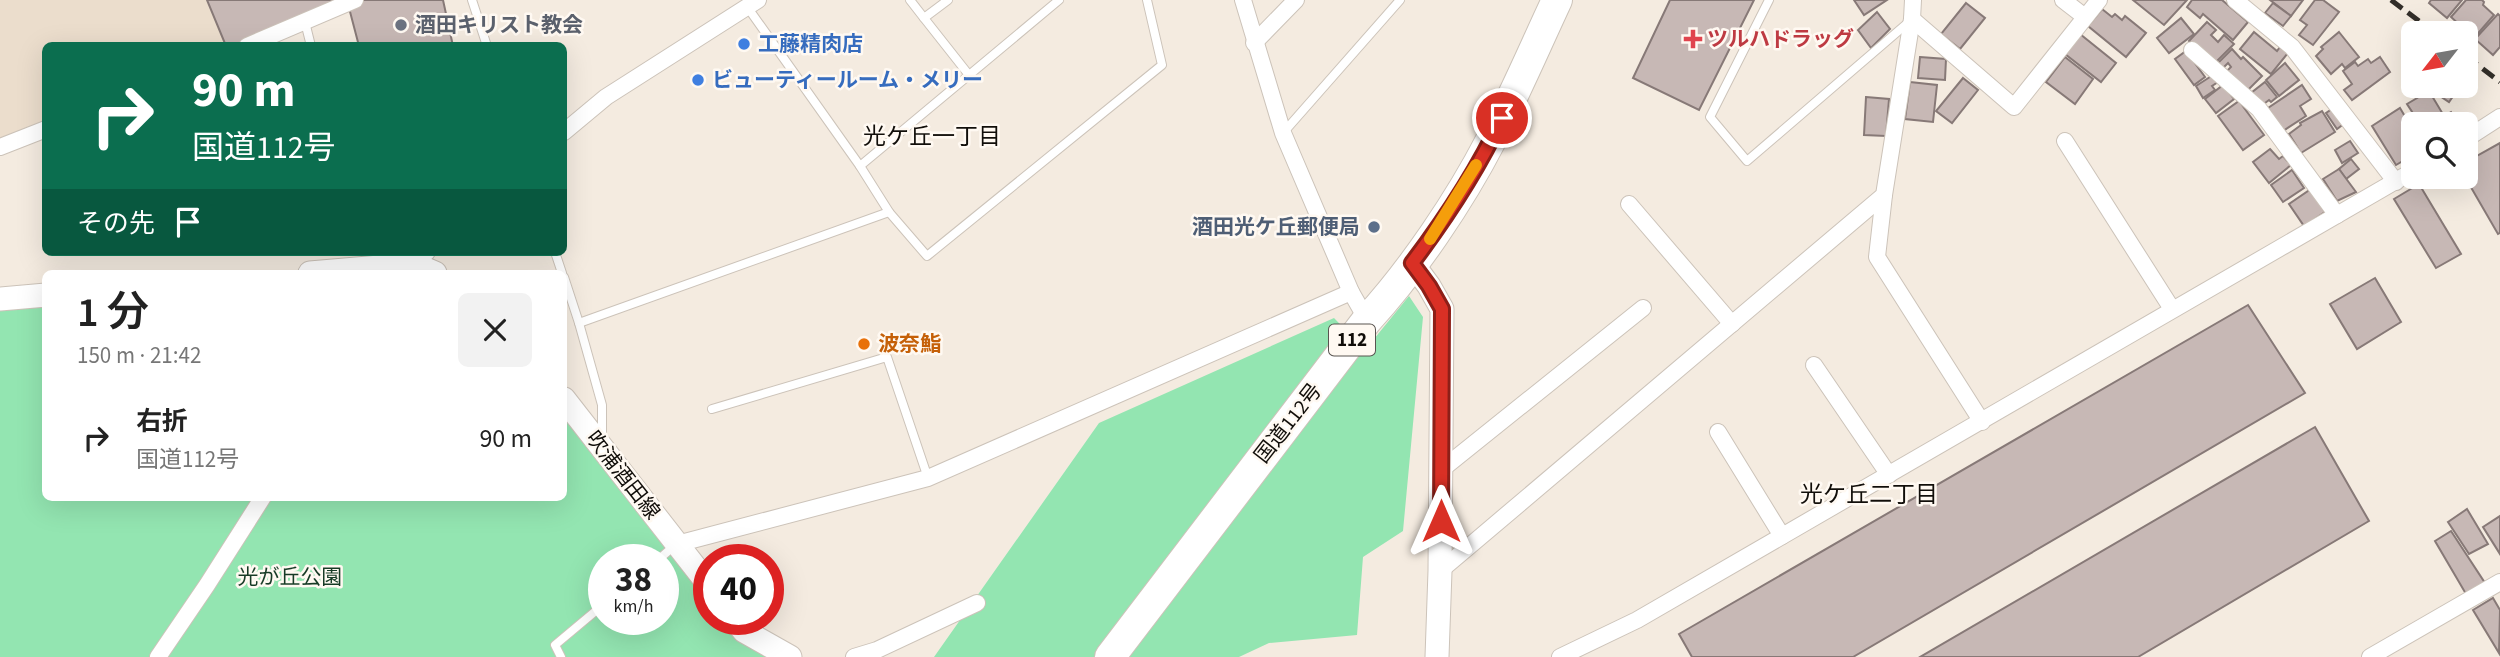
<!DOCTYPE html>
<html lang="ja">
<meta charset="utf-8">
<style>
:root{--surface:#fff;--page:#f2f2f2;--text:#222;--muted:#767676}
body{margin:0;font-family:"Source Sans 3","Noto Sans JP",sans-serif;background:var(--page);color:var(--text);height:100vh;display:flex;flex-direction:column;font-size:26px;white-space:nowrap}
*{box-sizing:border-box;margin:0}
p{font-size:23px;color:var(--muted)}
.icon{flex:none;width:38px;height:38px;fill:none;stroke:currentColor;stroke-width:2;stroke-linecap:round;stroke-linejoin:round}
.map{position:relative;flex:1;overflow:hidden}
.details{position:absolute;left:42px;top:270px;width:525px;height:231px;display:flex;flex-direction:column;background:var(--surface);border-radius:10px;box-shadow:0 7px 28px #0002}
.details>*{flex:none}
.top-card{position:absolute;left:42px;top:42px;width:525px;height:214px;border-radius:10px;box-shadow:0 7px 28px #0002;background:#0b6e4f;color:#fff;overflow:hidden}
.needle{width:46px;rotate:239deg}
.fabs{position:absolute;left:2401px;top:21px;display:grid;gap:14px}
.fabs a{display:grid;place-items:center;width:77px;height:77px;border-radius:10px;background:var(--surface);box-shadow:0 7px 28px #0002;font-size:35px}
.speed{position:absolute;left:588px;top:544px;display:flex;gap:14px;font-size:35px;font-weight:700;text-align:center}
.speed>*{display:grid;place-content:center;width:91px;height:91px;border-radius:50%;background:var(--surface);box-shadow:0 7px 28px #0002;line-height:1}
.speed small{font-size:18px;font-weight:400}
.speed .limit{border:10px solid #d22;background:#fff;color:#111}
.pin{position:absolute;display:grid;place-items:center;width:60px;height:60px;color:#fff;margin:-30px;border:4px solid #fff;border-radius:50%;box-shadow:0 2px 7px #0007}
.me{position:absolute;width:77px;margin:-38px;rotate:0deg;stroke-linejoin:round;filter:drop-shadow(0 0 5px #0008)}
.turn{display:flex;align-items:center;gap:24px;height:147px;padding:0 35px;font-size:32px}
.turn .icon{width:91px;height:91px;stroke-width:2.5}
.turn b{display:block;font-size:49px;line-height:60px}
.then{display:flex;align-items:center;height:66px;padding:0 35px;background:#0003;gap:14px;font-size:26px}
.round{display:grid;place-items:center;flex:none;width:74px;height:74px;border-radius:10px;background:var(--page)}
.summary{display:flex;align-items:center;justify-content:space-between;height:119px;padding:0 35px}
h1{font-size:42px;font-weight:600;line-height:52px}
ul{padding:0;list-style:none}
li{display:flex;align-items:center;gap:21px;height:98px;padding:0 35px}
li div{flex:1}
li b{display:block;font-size:26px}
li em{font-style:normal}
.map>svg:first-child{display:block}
</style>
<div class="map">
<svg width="2500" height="657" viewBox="0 0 2500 657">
<rect width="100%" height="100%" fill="#f4ebe0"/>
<path fill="#ebddcc" d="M0 0H207L226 45 46 46 45 129 0 147Z"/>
<g fill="#93e5b1" fill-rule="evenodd">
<path d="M1409 296 1423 317 1403 531 1363 557 1357 635 1269 643 1239 657H934L1099 423 1334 318 1365 350Z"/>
<path d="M45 298 46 497H564V417L709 599V620H726L743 640 766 657H0V304ZM604 560H663V620H604Z"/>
</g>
<g fill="#c7b8b5" stroke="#877977" stroke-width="2">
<path d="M207 0H347L245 46H226Z"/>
<path d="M355 0H443L453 46H359L348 4Z"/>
<path d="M1670 0H1754L1699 110 1633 78Z"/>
<path d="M1854 0H1887L1864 15Z"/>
<path d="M2133 0H2187L2164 25Z"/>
<path d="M2192 0H2222L2248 22 2233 40 2203 14 2200 18 2187 7Z"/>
<path d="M2270 0H2303L2291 16Z"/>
<path d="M2315 0H2323L2339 12 2313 45 2299 35 2307 25 2300 20Z"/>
<path d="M2431 0H2462L2447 18 2429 3Z"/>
<path d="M2466 0H2482L2484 2 2483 5 2494 15 2474 38 2451 17Z"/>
<path d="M1966 3 1985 18 1960 49 1941 34Z"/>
<path d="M2273 3 2291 16 2283 26 2265 13Z"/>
<path d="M2102 9 2112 17 2115 14 2122 20 2125 16 2146 33 2126 57 2088 26Z"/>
<path d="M1877 12 1890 29 1871 48 1858 30Z"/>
<path d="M2498 14 2500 16V47L2493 55 2475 39Z"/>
<path d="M2181 18 2194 34 2169 53 2157 38Z"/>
<path d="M2207 22 2216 30 2211 35 2218 42 2224 35 2234 44 2214 64 2189 41Z"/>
<path d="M2254 32 2277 51 2280 47 2288 53 2271 74 2240 49Z"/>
<path d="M2339 32 2359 57 2345 68 2342 64 2331 74 2316 56 2323 49 2321 47Z"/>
<path d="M2080 34 2116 63 2101 82 2065 54Z"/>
<path d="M2232 49 2241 59 2243 57 2262 76 2248 90 2225 73 2231 67 2228 63 2222 69 2217 64Z"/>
<path d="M2186 51 2205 77 2194 85 2175 59Z"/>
<path d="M1920 57 1946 59 1945 80 1918 78Z"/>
<path d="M2065 57 2093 79 2075 104 2046 82Z"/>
<path d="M2380 57 2390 72 2352 100 2344 90 2352 84 2343 71 2355 62 2358 66 2368 59 2371 63Z"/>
<path d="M2285 63 2299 80 2279 96 2266 80Z"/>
<path d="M2213 75 2218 82 2212 86 2215 90 2203 98 2196 86Z"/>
<path d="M1963 78 1978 90 1952 123 1936 111Z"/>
<path d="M1910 82 1937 85 1933 122 1905 119Z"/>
<path d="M2265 82 2277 97 2271 102 2269 100 2261 106 2251 93Z"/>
<path d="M2223 85 2234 99 2216 113 2205 99Z"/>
<path d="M2302 85 2311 99 2300 106 2306 116 2283 131 2268 108Z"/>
<path d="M2425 86H2460L2449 102Z"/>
<path d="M2429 91 2444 116 2451 112 2458 124H2420L2407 104Z"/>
<path d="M1866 97 1889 99 1886 136 1864 135Z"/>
<path d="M2239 101 2264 135 2243 150 2218 116Z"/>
<path d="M2335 107 2345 123 2337 129 2326 113Z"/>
<path d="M2400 108 2413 130V155L2396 165 2372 126Z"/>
<path d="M2322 111 2335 132 2301 153 2289 134 2301 125 2300 123Z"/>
<path d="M2350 141 2358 153 2342 163 2335 150Z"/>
<path d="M2500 143V233L2498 234 2465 177 2466 162Z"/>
<path d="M2270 149 2279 159 2283 156 2291 165 2269 183 2253 162Z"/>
<path d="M2351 159 2359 169 2346 179 2339 169Z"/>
<path d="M2339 169 2356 192 2337 201 2323 179Z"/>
<path d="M2292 170 2304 188 2283 202 2271 185Z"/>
<path d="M2419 184 2461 254 2436 268 2394 199Z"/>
<path d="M2311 189 2325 212 2304 226 2289 204Z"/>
<path d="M2375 278 2401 322 2357 349 2330 304Z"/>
<path d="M2248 305 2305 393 1853 657H1692L1679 634Z"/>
<path d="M2315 427 2369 521 2138 657H1920Z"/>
<path d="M2467 509 2488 544 2469 554 2448 522Z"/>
<path d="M2500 516V554L2483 527Z"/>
<path d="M2451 531 2485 583 2466 594 2435 541Z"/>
<path d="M2493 598 2500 610 2499 653 2473 610Z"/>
</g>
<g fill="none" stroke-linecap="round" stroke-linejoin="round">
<g stroke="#ccc3b9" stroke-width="10">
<g id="lane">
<path d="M472 0 487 46"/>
<path d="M910 0 924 18 948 0"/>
<path d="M1769 0 1710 117 1747 161 1910 21"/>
<path d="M924 18 969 75"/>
<path d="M305 22 311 46"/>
<path d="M1283 133 1400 0"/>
<path d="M860 166 1059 0"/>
<path d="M889 212 927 256 1162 65 1147 0"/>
<path d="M555 252 562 273"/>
<path d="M564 277 579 323 602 405V438"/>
<path d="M579 323 889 212 860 166 748 8"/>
<path d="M712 409 887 357 928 478"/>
<path d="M658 560 674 546"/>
<path d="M561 657 555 645 604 604"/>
</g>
</g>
<g stroke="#ccc3b9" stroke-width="18">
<g id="street">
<path d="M1243 0 1283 133 1351 292"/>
<path d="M2063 0 2085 17"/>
<path d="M2235 0 2292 47 2396 182"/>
<path d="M1912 19 2014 107 2099 0"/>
<path d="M1254 43 1296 0"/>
<path d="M247 46 355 0"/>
<path d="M2192 50 2259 109 2337 215"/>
<path d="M564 132 606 97 758 0"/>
<path d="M2466 139 2500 117"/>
<path d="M2065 141 2172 309"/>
<path d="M0 147 46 129"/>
<path d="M1884 195 1877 257 1982 422"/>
<path d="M1629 204 1732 324"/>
<path d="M409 271 427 252"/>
<path d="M1814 365 1889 475"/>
<path d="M1718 432 1782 536"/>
<path d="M1441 470 1643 308"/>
<path d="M677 544 928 478 1351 292 1367 320"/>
<path d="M1440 571 1884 195 1912 19 1913 0"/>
<path d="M158 657 207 585 263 497"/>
<path d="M854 657 877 650 977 603"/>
<path d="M1560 657 1637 620 2413 171"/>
<path d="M2370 657 2500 582"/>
</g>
</g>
<g stroke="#ccc3b9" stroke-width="25">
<g id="secondary">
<path d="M1412 263 1429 286 1442 309 1440 571 1437 657"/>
<path d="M310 273 414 264 435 273"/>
<path d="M0 299 46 295"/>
<path d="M564 399 709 585"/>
<path d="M735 620 744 631 790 657"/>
</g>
</g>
<g stroke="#ccc3b9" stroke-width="32">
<path id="highway" d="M1110 657 1367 320C1413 270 1460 200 1491 140 1515 94 1535 47 1557 0"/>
</g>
<use href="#lane" stroke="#fff" stroke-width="8"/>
<use href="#street" stroke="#fff" stroke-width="16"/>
<use href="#secondary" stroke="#fff" stroke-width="23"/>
<use href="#highway" stroke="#fff" stroke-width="30"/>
<g stroke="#322e29" stroke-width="5" stroke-dasharray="14 7" stroke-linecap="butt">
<path d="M2391 0 2435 33"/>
<path d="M2466 56 2500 82"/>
</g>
</g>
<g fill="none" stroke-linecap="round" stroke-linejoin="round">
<g stroke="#8d1f18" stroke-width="18">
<path id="route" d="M1441 521 1442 309 1429 286 1412 263C1446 218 1478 169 1502 118"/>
</g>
<use href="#route" stroke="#d93025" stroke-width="12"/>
<path stroke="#f59e0b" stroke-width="12" d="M1430 239 1476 165"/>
</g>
<circle fill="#6b7280" stroke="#fff9f2" stroke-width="2.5" cx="401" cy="25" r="7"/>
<path fill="#e0444e" stroke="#fff9f2" stroke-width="2.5" d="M1689.5 28.5h7v7h7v7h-7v7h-7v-7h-7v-7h7z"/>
<g fill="#3f7fe0" stroke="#fff9f2" stroke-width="2.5">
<circle cx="744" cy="44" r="7"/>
<circle cx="698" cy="80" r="7"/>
</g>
<circle fill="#5c6f8a" stroke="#fff9f2" stroke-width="2.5" cx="1374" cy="227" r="7"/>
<circle fill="#e8710a" stroke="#fff9f2" stroke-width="2.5" cx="864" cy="344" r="7"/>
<g text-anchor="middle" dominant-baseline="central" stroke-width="5" stroke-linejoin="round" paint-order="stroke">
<rect fill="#fff9f2" stroke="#585450" stroke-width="2" x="1329" y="324.5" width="46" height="31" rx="5"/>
<g font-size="19" font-weight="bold" fill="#110e0a">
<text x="1352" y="340">112</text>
</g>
<g font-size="21" font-weight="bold" fill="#5b616d" stroke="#fff9f2" text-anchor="start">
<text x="415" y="25">酒田キリスト教会</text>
</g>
<g font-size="21" font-weight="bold" fill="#be3a42" stroke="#fff9f2" text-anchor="start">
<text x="1707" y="39">ツルハドラッグ</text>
</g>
<g font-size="21" font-weight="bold" fill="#366cbe" stroke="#fff9f2" text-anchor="start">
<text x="758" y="44">工藤精肉店</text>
<text x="712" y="80">ビューティールーム・メリー</text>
</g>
<g font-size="21" font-weight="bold" fill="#4e5e75" stroke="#fff9f2" text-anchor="end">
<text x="1360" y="227">酒田光ケ丘郵便局</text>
</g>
<g font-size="21" font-weight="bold" fill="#c56008" stroke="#fff9f2" text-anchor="start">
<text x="878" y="344">波奈鮨</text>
</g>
<g font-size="21" fill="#110e0a" stroke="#fff9f2">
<text transform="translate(1288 423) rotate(-52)">国道112号</text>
<text transform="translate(623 475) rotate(52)">吹浦酒田線</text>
</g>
<g font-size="21" fill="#173b26" stroke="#fff9f2">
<text x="290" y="577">光が丘公園</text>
</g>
<g font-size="23" fill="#110e0a" stroke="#fff9f2">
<text x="932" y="136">光ケ丘一丁目</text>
<text x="1869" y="494">光ケ丘二丁目</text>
</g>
</g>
</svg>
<div class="fabs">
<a><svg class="needle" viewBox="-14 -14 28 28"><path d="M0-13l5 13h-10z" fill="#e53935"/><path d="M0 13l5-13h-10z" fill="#767676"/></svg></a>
<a><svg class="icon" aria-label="search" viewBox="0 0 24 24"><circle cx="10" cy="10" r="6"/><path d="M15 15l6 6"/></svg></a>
</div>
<div class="speed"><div>38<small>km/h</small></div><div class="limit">40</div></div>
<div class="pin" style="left:1502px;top:118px;background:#d93025"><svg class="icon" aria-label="arrive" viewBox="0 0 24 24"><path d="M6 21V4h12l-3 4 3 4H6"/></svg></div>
<svg class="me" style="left:1441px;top:521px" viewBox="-20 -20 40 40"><path d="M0-17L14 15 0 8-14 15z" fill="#d93025" stroke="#fff" stroke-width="4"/></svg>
<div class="top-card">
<div class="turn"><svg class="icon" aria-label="right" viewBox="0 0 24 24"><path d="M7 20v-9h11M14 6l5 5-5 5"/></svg><div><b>90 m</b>国道112号</div></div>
<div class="then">その先<svg class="icon" aria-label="arrive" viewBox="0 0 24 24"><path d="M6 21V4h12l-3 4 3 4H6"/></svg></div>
</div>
<section class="details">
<div class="summary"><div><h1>1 分</h1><p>150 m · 21:42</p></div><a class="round"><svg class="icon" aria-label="close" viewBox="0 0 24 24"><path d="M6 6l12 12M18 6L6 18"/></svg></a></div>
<ul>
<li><svg class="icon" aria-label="right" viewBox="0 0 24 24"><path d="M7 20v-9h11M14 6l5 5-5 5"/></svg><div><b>右折</b><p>国道112号</p></div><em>90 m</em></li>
</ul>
</section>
</div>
